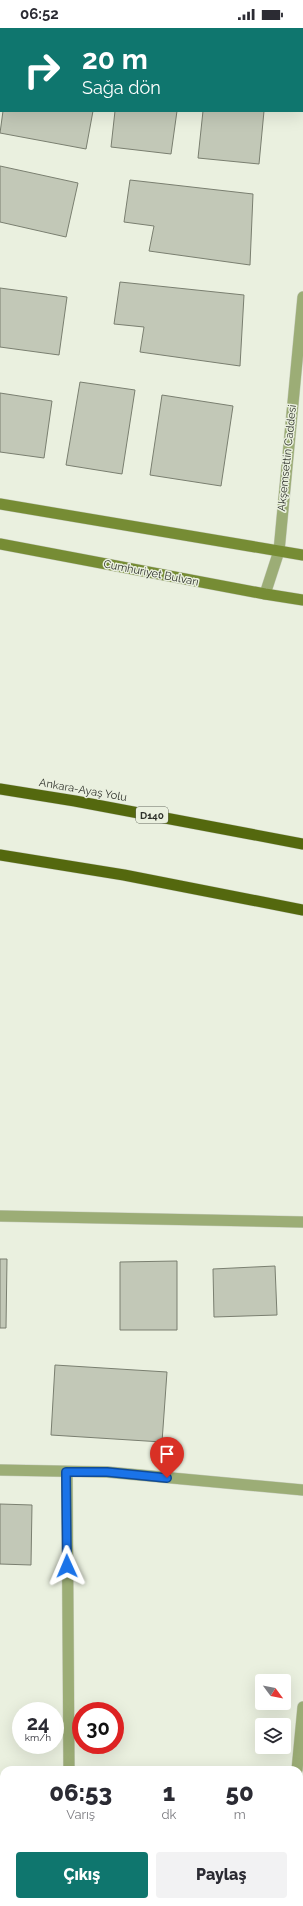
<!DOCTYPE html>
<html lang="tr">
<meta charset="utf-8">
<style>
:root{--surface:#fff;--page:#f2f2f3;--text:#2b2b33;--muted:#7c7c81;--accent:#0f766e}
body{margin:0;font-family:Raleway,sans-serif;background:var(--page);color:var(--text);height:100vh;display:flex;flex-direction:column;font-size:15px;white-space:nowrap}
*{box-sizing:border-box;margin:0}
p{font-size:13px;color:var(--muted)}
.icon{flex:none;width:22px;height:22px;fill:none;stroke:currentColor;stroke-width:2;stroke-linecap:round;stroke-linejoin:round}
.map{position:relative;flex:1;overflow:hidden}
.drawer{position:absolute;left:0px;top:1738px;width:303px;height:140px;display:flex;flex-direction:column;background:var(--surface);border-radius:12px 12px 0 0;box-shadow:0 4px 16px #0002}
.drawer>*{flex:none}
.hud{position:absolute;left:0px;top:0px;width:303px;height:84px;box-shadow:0 4px 16px #0002;background:#0f766e;color:#fff;overflow:hidden}
.needle{width:26px;rotate:122deg}
.fabs{position:absolute;left:255px;top:1646px;display:grid;gap:8px}
.fabs a{display:grid;place-items:center;width:36px;height:36px;border-radius:4px;background:var(--surface);box-shadow:0 4px 16px #0002;font-size:20px}
.speed{position:absolute;left:12px;top:1674px;display:flex;gap:8px;font-size:20px;font-weight:700;text-align:center}
.speed>*{display:grid;place-content:center;width:52px;height:52px;border-radius:50%;background:var(--surface);box-shadow:0 4px 16px #0002;line-height:1}
.speed small{font-size:10px;font-weight:400}
.speed .limit{border:6px solid #d22;background:#fff;color:#111}
.pin{position:absolute;display:grid;place-items:center;width:34px;height:34px;color:#fff;margin:-41px -17px;border-radius:50% 50% 50% 0;rotate:-45deg;box-shadow:0 0 4px #0007}
.pin .icon{rotate:45deg}
.me{position:absolute;width:44px;margin:-22px;rotate:359deg;stroke-linejoin:round;filter:drop-shadow(0 0 3px #0008)}
.turn{display:flex;align-items:center;gap:14px;height:84px;padding:0 16px;font-size:18px}
.turn .icon{width:52px;height:52px;stroke-width:2.5}
.turn b{display:block;font-size:28px;line-height:34px}
.eta{display:flex;justify-content:space-evenly;align-items:center;height:68px;text-align:center}
.eta b{font-size:24px;font-weight:800;line-height:28px}
.primary-button{display:flex;gap:8px;margin-top:auto;padding:8px 16px}
.primary-button a{flex:1;height:46px;border-radius:4px;background:var(--accent);color:#fff;font-size:16px;font-weight:800;line-height:46px;text-align:center}
.primary-button a+a{background:var(--page);color:var(--text)}
.status{display:flex;justify-content:space-between;align-items:center;height:28px;padding:0 20px;background:var(--surface);direction:ltr}
.status svg{height:11px;fill:currentColor}
.map>svg:first-child{display:block}
</style>
<div class="status"><b>06:52</b><svg viewBox="0 0 49 12"><path d="M0 12V9h3v3zM5 12V6h3v6zM10 12V3h3v9zM15 12V0h3v12zM26 1h20v11H26zM47 4h2v5h-2z"/></svg></div>
<div class="map">
<svg width="303" height="1878" viewBox="0 0 303 1878">
<rect width="100%" height="100%" fill="#eaf0df"/>
<g fill="#c2c8b7" stroke="#7a7f70">
<path d="M3 83H93L86 121 0 105Z"/>
<path d="M115 83H177L171 126 111 119Z"/>
<path d="M203 83H264L259 136 198 130Z"/>
<path d="M0 138 78 155 66 209 0 194Z"/>
<path d="M130 152 253 166 250 237 149 223 154 198 124 194Z"/>
<path d="M120 254 244 267 240 338 140 324 144 299 114 296Z"/>
<path d="M0 260 67 269 59 327 0 319Z"/>
<path d="M80 354 135 362 122 446 66 437Z"/>
<path d="M0 365 52 373 44 430 0 424Z"/>
<path d="M162 367 233 378 221 458 150 447Z"/>
<path d="M0 1231H7L6 1300H0Z"/>
<path d="M177 1233V1302H120V1234Z"/>
<path d="M275 1238 277 1287 214 1289 213 1241Z"/>
<path d="M55 1337 167 1344 162 1414 51 1407Z"/>
<path d="M0 1476 32 1477 31 1537 0 1536Z"/>
</g>
<g fill="none" stroke-linecap="round" stroke-linejoin="round">
<g stroke="#c8cdbe" stroke-width="12">
<g id="minor">
<path d="M46 0 51 1"/>
<path d="M302 47 303 48"/>
<path d="M0 1188 303 1194"/>
<path d="M0 1442 107 1444 303 1462"/>
<path d="M67 1444 69 1742"/>
<path d="M297 1742 303 1679"/>
<path d="M0 1830H4"/>
<path d="M299 1834 303 1835"/>
<path d="M42 1878V1874"/>
<path d="M283 1878V1874"/>
</g>
</g>
<g stroke="#c8cdbe" stroke-width="12">
<path id="tertiary" d="M265 566 279 523 303 269"/>
</g>
<g stroke="#c8cdbe" stroke-width="12">
<g id="secondary">
<path d="M0 476 303 527"/>
<path d="M0 516 265 566 303 572"/>
</g>
</g>
<g stroke="#c8cdbe" stroke-width="12">
<g id="trunk">
<path d="M0 761 75 773 303 816"/>
<path d="M0 827 124 847 303 882"/>
</g>
</g>
<use href="#minor" stroke="#9cad76" stroke-width="11"/>
<use href="#tertiary" stroke="#9cad76" stroke-width="11"/>
<use href="#secondary" stroke="#768c34" stroke-width="11"/>
<use href="#trunk" stroke="#54680e" stroke-width="11"/>
</g>
<g fill="none" stroke-linecap="round" stroke-linejoin="round">
<g stroke="#114b97" stroke-width="10">
<path id="route" d="M67 1538 66 1444H107L167 1450"/>
</g>
<use href="#route" stroke="#1a73e8" stroke-width="7"/>
</g>
<g text-anchor="middle" dominant-baseline="central" stroke-width="3" stroke-linejoin="round" paint-order="stroke">
<rect fill="#eaf0df" stroke="#666a60" stroke-width="1" x="136" y="779" width="32" height="16" rx="3"/>
<g font-size="10" font-weight="bold" fill="#2d3029">
<text x="152" y="787">D140</text>
</g>
<g font-size="11" fill="#2d3029" stroke="#eaf0df">
<text transform="translate(287 430) rotate(-84)">Akşemsettin Caddesi</text>
<text transform="translate(151 545) rotate(11)">Cumhuriyet Bulvarı</text>
<text transform="translate(83 762) rotate(10)">Ankara-Ayaş Yolu</text>
</g>
</g>
</svg>
<div class="fabs">
<a><svg class="needle" viewBox="-14 -14 28 28"><path d="M0-13l5 13h-10z" fill="#e53935"/><path d="M0 13l5-13h-10z" fill="#7c7c81"/></svg></a>
<a><svg class="icon" aria-label="layers" viewBox="0 0 24 24"><path d="M12 4l9 5-9 5-9-5zM3 14l9 5 9-5"/></svg></a>
</div>
<div class="speed"><div>24<small>km/h</small></div><div class="limit">30</div></div>
<div class="pin" style="left:167px;top:1450px;background:#d93025"><svg class="icon" aria-label="arrive" viewBox="0 0 24 24"><path d="M6 21V4h12l-3 4 3 4H6"/></svg></div>
<svg class="me" style="left:67px;top:1538px" viewBox="-20 -20 40 40"><path d="M0-17L14 15 0 8-14 15z" fill="#1a73e8" stroke="#fff" stroke-width="4"/></svg>
<div class="hud">
<div class="turn"><svg class="icon" aria-label="right" viewBox="0 0 24 24"><path d="M7 20v-9h11M14 6l5 5-5 5"/></svg><div><b>20 m</b>Sağa dön</div></div>
</div>
<section class="drawer">
<div class="eta">
<div><b>06:53</b><p>Varış</p></div>
<div><b>1</b><p>dk</p></div>
<div><b>50</b><p>m</p></div>
</div>
<div class="primary-button"><a>Çıkış</a><a>Paylaş</a></div>
</section>
</div>
